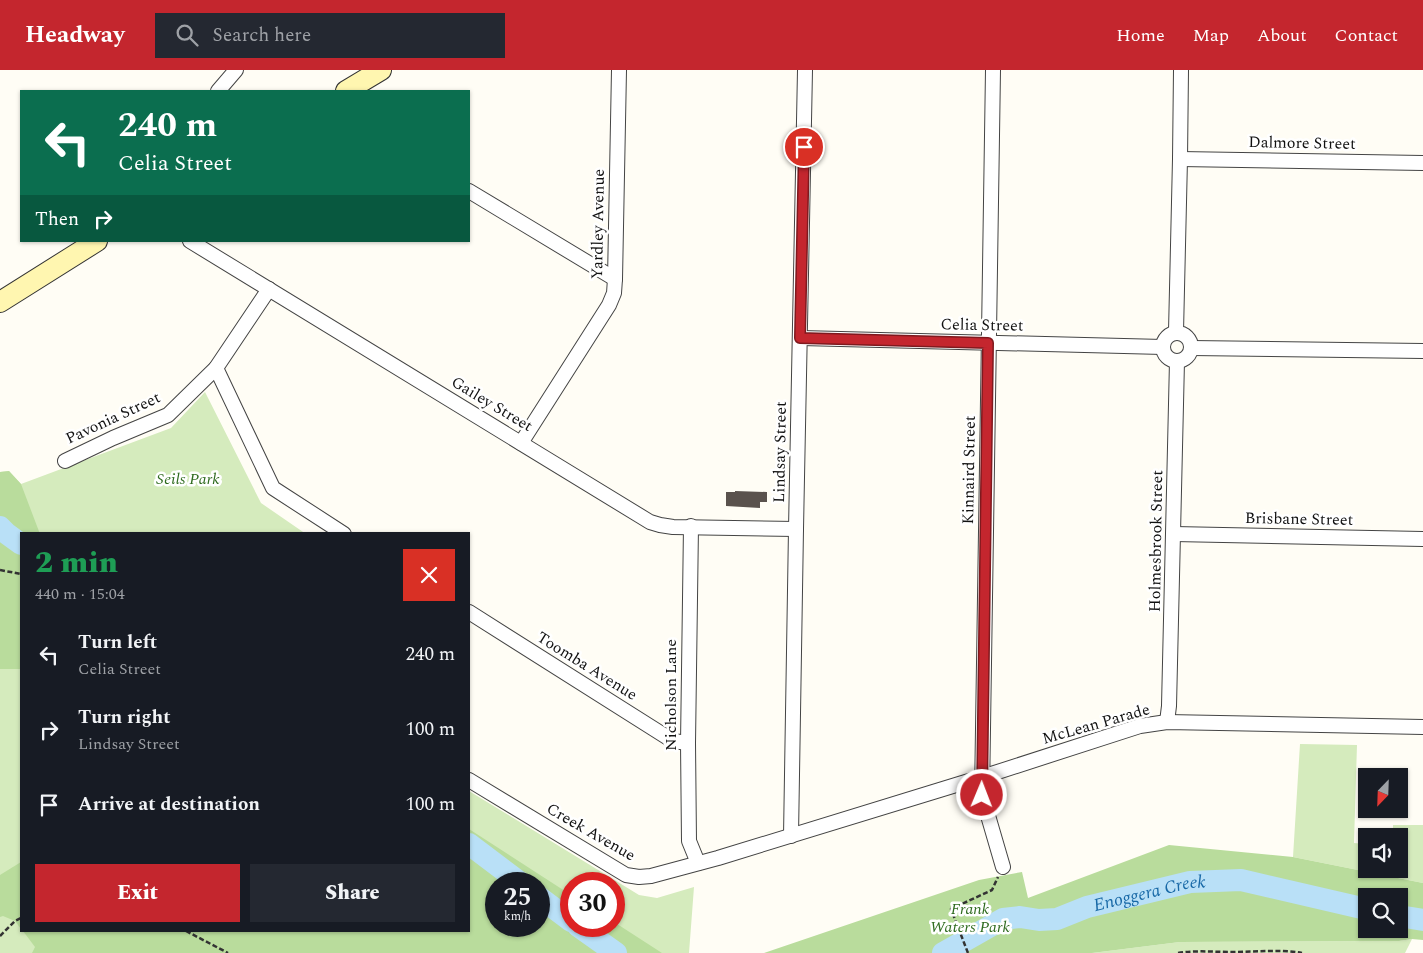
<!DOCTYPE html>
<meta charset="utf-8">
<style>
:root{--surface:#171b24;--page:#242831;--text:#f1f3f6;--muted:#9ea1a6;--accent:#c4262e}
body{margin:0;font-family:Spectral,serif;background:var(--page);color:var(--text);height:100vh;display:flex;flex-direction:column;font-size:19px;white-space:nowrap}
*{box-sizing:border-box;margin:0}
p{font-size:16px;color:var(--muted)}
.icon{flex:none;width:28px;height:28px;fill:none;stroke:currentColor;stroke-width:2;stroke-linecap:round;stroke-linejoin:round}
.map{position:relative;flex:1;overflow:hidden}
.drawer{position:absolute;left:20px;top:462px;width:450px;height:400px;display:flex;flex-direction:column;background:var(--surface);border-radius:0px;box-shadow:0 1px 4px #0004}
.drawer>*{flex:none}
.banner{position:absolute;left:20px;top:20px;width:450px;height:152px;border-radius:0px;box-shadow:0 1px 4px #0004;background:#0b6e4f;color:#fff;overflow:hidden}
.needle{width:32px;rotate:203deg}
.buttons{position:absolute;left:1358px;top:698px;display:grid;gap:10px}
.buttons a{display:grid;place-items:center;width:50px;height:50px;border-radius:0px;background:var(--surface);box-shadow:0 1px 4px #0004;font-size:25px}
.speed{position:absolute;left:485px;top:802px;display:flex;gap:10px;font-size:25px;font-weight:700;text-align:center}
.speed>*{display:grid;place-content:center;width:65px;height:65px;border-radius:50%;background:var(--surface);box-shadow:0 1px 4px #0004;line-height:1}
.speed small{font-size:12px;font-weight:400}
.speed .limit{border:8px solid #d22;background:#fff;color:#111}
.pin{position:absolute;display:grid;place-items:center;width:42px;height:42px;color:#fff;margin:-21px;border:2px solid #fff;border-radius:50%;box-shadow:0 1px 5px #0007}
.me{position:absolute;width:55px;margin:-28px;rotate:1deg;stroke-linejoin:round;filter:drop-shadow(0 0 4px #0008)}
.turn{display:flex;align-items:center;gap:18px;height:105px;padding:0 15px;font-size:22px}
.turn .icon{width:65px;height:65px;stroke-width:2.5}
.turn b{display:block;font-size:35px;line-height:42px}
.then{display:flex;align-items:center;height:48px;padding:0 15px;background:#0003;gap:10px;font-size:19px}
.round{display:grid;place-items:center;flex:none;width:52px;height:52px;border-radius:0px;background:var(--page)}
.headline{display:flex;align-items:center;justify-content:space-between;height:85px;padding:0 15px}
h1{font-size:30px;font-weight:800;line-height:38px;color:#1e9e55}
.button{display:flex;gap:10px;margin-top:auto;padding:10px 15px}
.button a{flex:1;height:58px;border-radius:0px;background:var(--accent);color:#fff;font-size:20px;font-weight:800;line-height:58px;text-align:center}
.button a+a{background:var(--page);color:var(--text)}
ul{padding:0;list-style:none}
li{display:flex;align-items:center;gap:15px;height:75px;padding:0 15px}
li div{flex:1}
li b{display:block;font-size:19px}
li em{font-style:normal}
header{display:flex;align-items:center;gap:30px;box-sizing:border-box;height:70px;padding:0 25px;background:var(--accent);color:#fff}
header strong{font-size:24px}
nav{display:flex;gap:28px;margin-inline-start:auto;font-size:18px}
.search{width:350px;height:45px;background:var(--page);display:flex;align-items:center;gap:12px;box-sizing:border-box;padding:0 18px;border-radius:0px;color:var(--muted);font-size:19px}
.map>svg:first-child{display:block}
</style>
<header>
<strong>Headway</strong>
<div class="search"><svg class="icon" aria-label="search" viewBox="0 0 24 24"><circle cx="10" cy="10" r="6"/><path d="M15 15l6 6"/></svg>Search here</div>
<nav><a>Home</a><a>Map</a><a>About</a><a>Contact</a></nav>
</header>
<div class="map">
<svg width="1423" height="883" viewBox="0 0 1423 883">
<rect width="100%" height="100%" fill="#fffdf5"/>
<g fill="#d5ebbd" fill-rule="evenodd">
<path d="M205 322 261 433 306 464H21V861H469V721L639 825 657 828 694 817 689 883H0V402L9 401 21 414 171 358ZM496 814H539V856H496ZM571 814H614V856H571Z"/>
<path d="M1300 674 1357 675 1354 773 1366 774V799H1399V766H1393V755H1423V813L1293 787Z"/>
<path d="M1412 869 1405 883H1092L1180 872 1399 871Z"/>
</g>
<g fill="#b9dc9c" fill-rule="evenodd">
<path d="M9 401 21 414 40 464H21V599H0V402Z"/>
<path d="M469 759 571 825V856H614V852L662 883H32L35 877 23 861H469ZM496 814H539V856H496Z"/>
<path d="M1169 775 1293 787 1423 813V870L1412 869 1399 871 1180 872 1092 883H764L979 810 1022 802 1028 828ZM1366 826H1399V859H1366Z"/>
<path d="M21 792V859L15 851 3 846 0 847V805Z"/>
</g>
<g fill="none" stroke-linecap="round" stroke-linejoin="round">
<g stroke="#b9e0f7" stroke-width="22">
<path d="M0 457 6 463 21 474"/>
<path d="M469 774 522 814"/>
<path d="M539 827 571 851"/>
<path d="M1399 846 1423 850"/>
<path d="M578 856 616 883"/>
<path id="s1" d="M943 883 1003 849 1020 847 1039 850 1057 849 1087 837 1190 812 1241 810 1366 839"/>
</g>
</g>
<path fill="#5a524d" d="M735 421 767 422V432H760V438L726 436V422H735Z"/>
<g fill="none" stroke-linecap="round" stroke-linejoin="round">
<g stroke="#444" stroke-width="16">
<g id="minor">
<path d="M993 0 982 725 1003 797"/>
<path d="M218 21 236 0"/>
<path d="M1180 89 1423 93"/>
<path d="M469 121 615 209"/>
<path d="M190 171 650 452 660 455 673 457 796 459"/>
<path d="M1176 262 1180 89 1181 0"/>
<circle cx="1177" cy="277" r="14"/>
<path d="M801 268 1163 277"/>
<path d="M1191 278 1423 281"/>
<path d="M216 298 273 418 344 464"/>
<path d="M521 373 609 235 614 223 615 209 619 0"/>
<path d="M65 391 113 368 168 345 216 298 269 219"/>
<path d="M691 456 688 673 689 771 698 793"/>
<path d="M1174 464 1423 469"/>
<path d="M469 542 673 671 688 673"/>
<path d="M1167 652 1169 636 1177 291"/>
<path d="M469 710 626 805 639 807 651 806 718 788 982 707 1140 656 1167 652 1423 657"/>
<path d="M791 766 796 459 805 0"/>
</g>
</g>
<g stroke="#333" stroke-width="22">
<g id="secondary">
<path d="M346 21 381 0"/>
<path d="M0 232 97 171"/>
</g>
</g>
<g stroke="#333" stroke-width="2.5" stroke-dasharray="5 2.5" stroke-linecap="butt">
<path d="M0 500 21 504"/>
<path d="M186 861 228 883"/>
<path d="M0 866 15 851 21 848"/>
<path d="M968 883 951 839 992 820 998 807"/>
<path d="M1178 883C1197 880 1214 882 1232 882 1256 882 1279 879 1302 883"/>
</g>
<use href="#minor" stroke="#fff" stroke-width="14"/>
<use href="#secondary" stroke="#fff6b0" stroke-width="20"/>
</g>
<g fill="none" stroke-linecap="round" stroke-linejoin="round">
<g stroke="#7f191e" stroke-width="12">
<path id="route" d="M804 77 800 268 988 273 982 725"/>
</g>
<use href="#route" stroke="#c4262e" stroke-width="9"/>
</g>
<g text-anchor="middle" dominant-baseline="central" stroke-width="5" stroke-linejoin="round" paint-order="stroke">
<g font-size="16" fill="#111" stroke="#fff">
<text transform="translate(1302 73) rotate(1)">Dalmore Street</text>
<text transform="translate(598 154) rotate(-89)">Yardley Avenue</text>
<text transform="translate(982 255) rotate(1)">Celia Street</text>
<text transform="translate(492 334) rotate(31)">Gailey Street</text>
<text transform="translate(113 348) rotate(-25)">Pavonia Street</text>
<text transform="translate(780 382) rotate(-89)">Lindsay Street</text>
<text transform="translate(969 400) rotate(-89)">Kinnaird Street</text>
<text transform="translate(1299 449) rotate(1)">Brisbane Street</text>
<text transform="translate(1156 471) rotate(-89)">Holmesbrook Street</text>
<text transform="translate(587 596) rotate(32)">Toomba Avenue</text>
<text transform="translate(671 625) rotate(-90)">Nicholson Lane</text>
<text transform="translate(1096 654) rotate(-16)">McLean Parade</text>
<text transform="translate(591 762) rotate(30)">Creek Avenue</text>
</g>
<g font-size="16" font-style="italic" fill="#2f6b1f" stroke="#fff">
<text x="188" y="409">Seils Park</text>
<text x="970" y="839">Frank<tspan x="970" dy="18">Waters Park</tspan></text>
</g>
<g font-size="18" font-style="italic" fill="#1768a6" stroke="#fff">
<text stroke="none"><textPath href="#s1" startOffset="220">Enoggera Creek</textPath></text>
</g>
</g>
</svg>
<div class="buttons">
<a><svg class="needle" viewBox="-14 -14 28 28"><path d="M0-13l5 13h-10z" fill="#e53935"/><path d="M0 13l5-13h-10z" fill="#9ea1a6"/></svg></a>
<a><svg class="icon" aria-label="sound" viewBox="0 0 24 24"><path d="M4 9h4l5-4v14l-5-4H4zM17 9q2 3 0 6"/></svg></a>
<a><svg class="icon" aria-label="search" viewBox="0 0 24 24"><circle cx="10" cy="10" r="6"/><path d="M15 15l6 6"/></svg></a>
</div>
<div class="speed"><div>25<small>km/h</small></div><div class="limit">30</div></div>
<div class="pin" style="left:804px;top:77px;background:#d93025"><svg class="icon" aria-label="arrive" viewBox="0 0 24 24"><path d="M6 21V4h12l-3 4 3 4H6"/></svg></div>
<svg class="me" style="left:982px;top:725px" viewBox="-20 -20 40 40"><circle r="17" fill="#c4262e" stroke="#fff" stroke-width="3"/><path d="M0-11L8 9 0 5-8 9z" fill="#fff"/></svg>
<div class="banner">
<div class="turn"><svg class="icon" aria-label="left" viewBox="0 0 24 24"><path d="M17 20v-9H6M10 6l-5 5 5 5"/></svg><div><b>240 m</b>Celia Street</div></div>
<div class="then">Then<svg class="icon" aria-label="right" viewBox="0 0 24 24"><path d="M7 20v-9h11M14 6l5 5-5 5"/></svg></div>
</div>
<section class="drawer">
<div class="headline"><div><h1>2 min</h1><p>440 m · 15:04</p></div><a class="round" style="background:#d93025;color:#fff"><svg class="icon" aria-label="close" viewBox="0 0 24 24"><path d="M6 6l12 12M18 6L6 18"/></svg></a></div>
<ul>
<li><svg class="icon" aria-label="left" viewBox="0 0 24 24"><path d="M17 20v-9H6M10 6l-5 5 5 5"/></svg><div><b>Turn left</b><p>Celia Street</p></div><em>240 m</em></li>
<li><svg class="icon" aria-label="right" viewBox="0 0 24 24"><path d="M7 20v-9h11M14 6l5 5-5 5"/></svg><div><b>Turn right</b><p>Lindsay Street</p></div><em>100 m</em></li>
<li><svg class="icon" aria-label="arrive" viewBox="0 0 24 24"><path d="M6 21V4h12l-3 4 3 4H6"/></svg><div><b>Arrive at destination</b></div><em>100 m</em></li>
</ul>
<div class="button"><a>Exit</a><a>Share</a></div>
</section>
</div>
